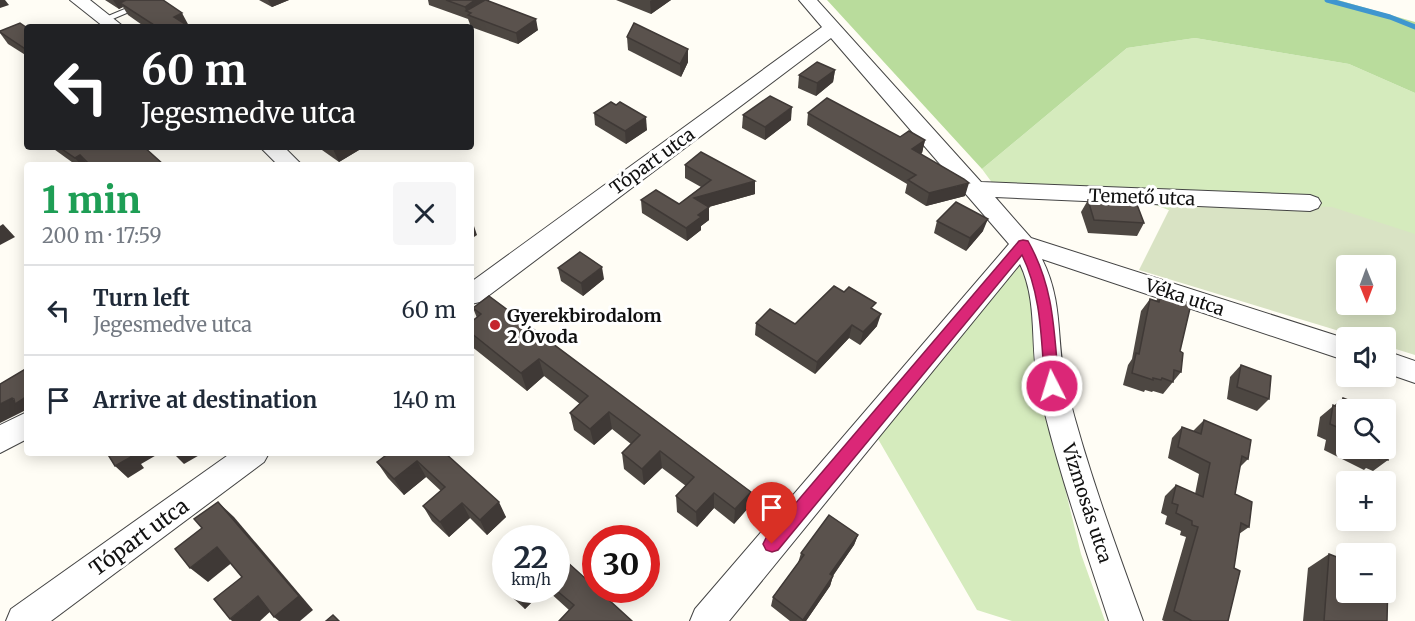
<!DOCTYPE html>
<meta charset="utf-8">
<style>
:root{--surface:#fff;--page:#f6f6f7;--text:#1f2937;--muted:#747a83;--line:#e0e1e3}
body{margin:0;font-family:Merriweather,serif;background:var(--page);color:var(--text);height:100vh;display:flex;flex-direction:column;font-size:22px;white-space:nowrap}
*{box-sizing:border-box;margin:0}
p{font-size:20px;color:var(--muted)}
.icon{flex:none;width:33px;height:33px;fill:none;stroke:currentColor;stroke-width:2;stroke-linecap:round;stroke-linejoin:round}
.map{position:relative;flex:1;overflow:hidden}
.panel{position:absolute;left:24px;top:162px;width:450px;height:294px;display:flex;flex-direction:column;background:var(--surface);border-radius:6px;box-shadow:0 3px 15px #0003}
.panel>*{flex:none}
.top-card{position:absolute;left:24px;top:24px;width:450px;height:126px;border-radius:6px;box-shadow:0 3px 15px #0003;background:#202124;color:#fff;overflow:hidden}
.needle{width:39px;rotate:179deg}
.tools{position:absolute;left:1336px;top:255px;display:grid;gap:12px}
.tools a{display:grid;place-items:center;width:60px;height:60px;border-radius:6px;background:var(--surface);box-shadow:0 3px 15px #0003;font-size:30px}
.speed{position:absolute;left:492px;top:525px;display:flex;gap:12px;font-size:30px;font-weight:700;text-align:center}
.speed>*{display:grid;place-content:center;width:78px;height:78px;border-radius:50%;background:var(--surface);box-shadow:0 3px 15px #0003;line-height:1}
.speed small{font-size:15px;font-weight:400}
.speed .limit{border:9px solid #d22;background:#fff;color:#111}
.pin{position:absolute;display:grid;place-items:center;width:51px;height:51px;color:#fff;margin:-62px -26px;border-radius:50% 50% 50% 0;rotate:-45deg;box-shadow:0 0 6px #0007}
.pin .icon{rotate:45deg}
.me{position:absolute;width:66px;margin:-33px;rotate:355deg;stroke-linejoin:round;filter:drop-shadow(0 0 4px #0008)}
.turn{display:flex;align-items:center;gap:21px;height:126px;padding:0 18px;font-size:27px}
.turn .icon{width:78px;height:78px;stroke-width:2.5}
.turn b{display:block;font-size:42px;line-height:51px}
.round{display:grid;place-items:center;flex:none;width:63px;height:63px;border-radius:6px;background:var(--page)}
.overview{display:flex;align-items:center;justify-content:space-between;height:102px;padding:0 18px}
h1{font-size:36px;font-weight:800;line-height:45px;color:#1e9e55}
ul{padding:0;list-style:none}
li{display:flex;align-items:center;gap:18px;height:90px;padding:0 18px;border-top:2px solid var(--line)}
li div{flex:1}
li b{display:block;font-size:22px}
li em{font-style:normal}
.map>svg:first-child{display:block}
</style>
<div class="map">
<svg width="1415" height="621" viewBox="0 0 1415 621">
<rect width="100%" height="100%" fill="#fffdf5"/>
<g fill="#d5ebbd">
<path d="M1195 38 1349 64 1415 93V302L1386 266H1347V277L1150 203 1001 195 982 169 1127 48Z"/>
<path d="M1026 253 1054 443 1081 554 1105 621H1012L977 610 874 432Z"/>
</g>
<path fill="#b9dc9c" d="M827 0H1338L1415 22V93L1349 64 1195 38 1127 48 982 169Z"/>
<path fill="#d9e3c4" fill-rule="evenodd" d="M1174 200 1332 207 1415 234V355L1386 346V338L1359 337 1139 270ZM1347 266H1386V304H1347Z"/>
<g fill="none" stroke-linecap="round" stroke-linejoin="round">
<path stroke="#3f96cf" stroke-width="5" d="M1327 0 1390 17 1415 27"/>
<g stroke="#444" stroke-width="2">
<path id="lane" d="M146 0H157L108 21 101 19Z"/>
</g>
<g stroke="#444" stroke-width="2">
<g id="street">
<path d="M70 0H90L124 27H104Z"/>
<path d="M799 0H817L981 182 1310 195 1318 198 1321 203 1318 208 1310 211 995 197 1031 238 1347 339V361L1042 259C1065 305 1055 344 1067 389 1087 468 1115 544 1143 621H1109C1084 544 1057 468 1039 389 1029 347 1039 304 1020 264L729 621H690L695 609 1009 244 831 38 480 302 471 304V282L822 27Z"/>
<path d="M260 147H284L302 165H278Z"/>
<path d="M1386 351 1415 361V383L1386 373Z"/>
<path d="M27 412V439L0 453V425Z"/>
<path d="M231 453H269L264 462 51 621H6L11 609Z"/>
</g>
</g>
<use href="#lane" fill="#fff" fill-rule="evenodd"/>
<use href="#street" fill="#fff" fill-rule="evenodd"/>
</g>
<g fill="#4d4742">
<path d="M105 0H163L190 27H145L128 15 123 7 119 9Z"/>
<path d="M259 0H289L272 7Z"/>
<path d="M428 0H489V1L538 30 518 44 471 27 468 19 429 5Z"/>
<path d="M616 0H671L651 14Z"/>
<path d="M27 28V56L8 44 0 33V31Z"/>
<path d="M627 37 688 62 681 77 628 50Z"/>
<path d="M835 70 833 82 816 96 798 88 799 75Z"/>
<path d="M616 105 647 130 626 144 595 125 594 113Z"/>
<path d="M808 113 900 137 925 140 922 153 921 154 965 196 926 206 905 193 907 184 807 125Z"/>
<path d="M743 115 791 120 765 140 742 128Z"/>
<path d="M51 147H126L164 165H76Z"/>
<path d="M320 147H364L339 162 322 150Z"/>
<path d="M685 165 755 194 709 207V220L701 226V230L687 241 642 213 641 200 679 204 701 187 685 178Z"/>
<path d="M1088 200 1144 223 1137 236 1088 233 1081 212Z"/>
<path d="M937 221 983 231 966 251 934 233Z"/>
<path d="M558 268 604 279 583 296 561 281Z"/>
<path d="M1161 293 1180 351 1181 372 1163 394 1153 391 1152 392 1145 390 1144 392 1123 385 1128 365 1132 359 1141 311 1150 299 1156 301Z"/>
<path d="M473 308 751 492 749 507 734 524 714 508 697 527 677 512 676 496 686 486 662 468 644 485 624 469 622 453 631 444 612 429 594 445 574 430 570 413 580 404 544 376 527 391 471 346V322L477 318Z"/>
<path d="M875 310 877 326 860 345 849 338 815 374 755 335 756 323 795 324Z"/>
<path d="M1241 365 1269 399 1257 411 1227 399 1230 377Z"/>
<path d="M1343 398 1347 410V448H1386L1388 460 1373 471 1366 468 1364 470 1324 450 1326 440 1317 436 1320 417Z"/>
<path d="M1204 420 1248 459 1240 467 1235 494 1249 527 1239 534 1234 568 1228 621H1164L1162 620 1186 537 1180 535 1181 531 1165 524 1167 516 1161 513 1165 496 1176 485 1195 494 1199 474 1168 458 1172 438 1182 427 1193 431Z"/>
<path d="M445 453 506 517 487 535 470 518 449 537 432 521 423 506 441 491 426 477 404 495 388 478 377 462Z"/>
<path d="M858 535 854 545 833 576 830 586 806 621H790L771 606 773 597 798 563 801 553Z"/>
<path d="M1329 554 1387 621H1303L1308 568Z"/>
<path d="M506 568V590H544L525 609 504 590 497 576Z"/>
<path d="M596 588 569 610 547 590H556Z"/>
</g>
<g fill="#3f3936">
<path d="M0 0H5L9 5 0 8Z"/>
<path d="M113 0H142L120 3 123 7 119 9Z"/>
<path d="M268 0H289L272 7Z"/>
<path d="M475 0H489L490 5 471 13 466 11 468 19 465 7Z"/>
<path d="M652 0H671L651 14 650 1Z"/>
<path d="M182 13 189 26 186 27 174 17Z"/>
<path d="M536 19 538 30 518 44 516 33Z"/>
<path d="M688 49V62L681 77 680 64Z"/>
<path d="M835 70 833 82 816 96 817 83Z"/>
<path d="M792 107 791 120 765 140V127Z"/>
<path d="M646 117 647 130 626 144 625 131Z"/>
<path d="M925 140 922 153 909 161 912 149Z"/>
<path d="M336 147H364L339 162 333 149Z"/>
<path d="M80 155 88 165H81L75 158Z"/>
<path d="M755 181V194L694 211V198Z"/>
<path d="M969 183 965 196 926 206 929 193Z"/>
<path d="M709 207V220L701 226V230L687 241 686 228 698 215Z"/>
<path d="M988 219 983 231 966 251 970 238Z"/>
<path d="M473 223 477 235 471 239V224Z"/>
<path d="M3 224 15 237 0 245V226Z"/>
<path d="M602 267 604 279 583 296 581 283Z"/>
<path d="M881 314 877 326 860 345 863 332Z"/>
<path d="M852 325 849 338 815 374 817 362Z"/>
<path d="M539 359 544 376 527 391 521 373Z"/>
<path d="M27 396V413L24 411 0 423V404L12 398 17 402Z"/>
<path d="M609 412 612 429 594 445 590 429Z"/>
<path d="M660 451 662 468 644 485 642 469Z"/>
<path d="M129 453H160L141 464 144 468 128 478 115 466Z"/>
<path d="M173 453H203L184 464Z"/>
<path d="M417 461 426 477 404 495 394 479Z"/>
<path d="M751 492 749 507 734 524 735 509Z"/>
<path d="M714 493V508L697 527 696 512Z"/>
<path d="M218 502 234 517 313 610 300 621H279L274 617Z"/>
<path d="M499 502 506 517 487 535 480 520Z"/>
<path d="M462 503 470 518 449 537 440 522Z"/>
<path d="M858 535 854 545 827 584 830 574Z"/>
<path d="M217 547 234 561 208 582 190 568Z"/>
<path d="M833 576 830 586 806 621H802Z"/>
<path d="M524 590H544L525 609 518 596Z"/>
<path d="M258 596 273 609 260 621H232L230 619Z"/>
</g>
<g fill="#5a524d" stroke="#3f3936" stroke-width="1.5">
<path d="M126 0H163L182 13 174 17 190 27H157L120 3Z"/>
<path d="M446 0H475L465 7Z"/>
<path d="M485 0H486L536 19 516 33 468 15 471 13 466 11Z"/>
<path d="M20 23 27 28V50L0 32V31Z"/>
<path d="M634 23 688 49 680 64 627 37Z"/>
<path d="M817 62 835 70 817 83 799 75Z"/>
<path d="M770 96 792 107 765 127 743 115Z"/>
<path d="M827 98 900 137 909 131 925 140 912 149 964 179 969 183 929 193 908 180 916 175 808 113Z"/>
<path d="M611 102 616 105 620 102 646 117 625 131 594 113Z"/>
<path d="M59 147H126L127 148 130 147H144L164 165H90L80 155 75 158Z"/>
<path d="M701 152 755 181 694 198 709 207 698 215 701 217 686 228 641 200 656 190 679 204 711 180 685 165Z"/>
<path d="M1088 200 1136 202 1144 223 1094 220Z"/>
<path d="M956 202 988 219 970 238 937 221Z"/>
<path d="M580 252 602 267 581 283 558 268Z"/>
<path d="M834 286 844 292 849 287 876 303 871 308 881 314 863 332 852 325 817 362 756 323 770 309 795 324Z"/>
<path d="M1161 293 1191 304 1180 351 1183 353 1181 372 1174 370 1173 382 1162 378 1161 380 1153 378V380L1132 373 1136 353 1139 354 1150 299 1159 302Z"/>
<path d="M489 296 751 492 735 509 714 493 696 512 676 496 694 477 660 451 642 469 622 453 640 435 609 412 590 429 570 413 588 396 539 359 521 373 471 333V322L481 314 473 308Z"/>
<path d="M1241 365 1271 376 1269 399 1237 387Z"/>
<path d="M27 368V396L15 404 14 399 12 398 0 404V384Z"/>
<path d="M1343 398 1373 410H1347V443L1338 439 1339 428 1330 424 1333 405 1342 409Z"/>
<path d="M1386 415 1392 417 1388 460 1379 456V459L1358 448H1386Z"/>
<path d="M1204 420 1251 440 1248 459 1242 456 1235 494 1252 502 1249 527 1241 523 1234 568 1240 571 1228 621H1192L1174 611 1198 527 1192 525V521L1176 513 1178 505 1172 503 1176 485 1203 497 1210 463 1178 447 1182 427 1201 434Z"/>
<path d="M107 453H129L131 457 115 466Z"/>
<path d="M389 453H445L499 502 480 520 462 503 440 522 423 506 445 487 417 461 394 479 377 462Z"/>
<path d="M218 502 299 596 274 617 258 596 230 619 214 599 242 577 217 547 190 568 175 549 202 528 194 519Z"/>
<path d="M829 515 858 535 830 574 833 576 803 620 773 597 804 555 801 553Z"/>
<path d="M528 527 541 538H515Z"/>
<path d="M556 552 596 588V590H598L632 621H559L574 605 556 590Z"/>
<path d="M1329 554 1347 561V592H1386V578L1388 579 1387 621H1324Z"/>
<path d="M506 568V584L497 576Z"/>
<path d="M511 590H524L518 596Z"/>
<path d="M333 615 339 621H326Z"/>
</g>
<path fill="#db2777" stroke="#8e194d" stroke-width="1.5" d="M1023 240 1028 241C1055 289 1054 333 1059 386L1057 390H1047L1045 386C1041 341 1042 296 1022 255L778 550 772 552 766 550 763 544 766 538 1019 241Z"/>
<circle fill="#c4262e" stroke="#fff" stroke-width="2" cx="495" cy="325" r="6"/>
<g text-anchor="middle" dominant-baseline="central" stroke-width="6" stroke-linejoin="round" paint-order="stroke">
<g font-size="18" fill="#111" stroke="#fff">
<text transform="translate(652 161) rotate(-36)">Tópart utca</text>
<text transform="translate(1142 197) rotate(2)">Temető utca</text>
<text transform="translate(1185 297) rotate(18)">Véka utca</text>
<text transform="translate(1087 503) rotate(72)">Vízmosás utca</text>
</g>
<g font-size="18" font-weight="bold" fill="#111" stroke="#fff" text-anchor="start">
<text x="507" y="315">Gyerekbirodalom<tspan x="507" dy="21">2 Óvoda</tspan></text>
</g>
<g font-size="21" fill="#111" stroke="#fff">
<text transform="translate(139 537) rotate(-36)">Tópart utca</text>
</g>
</g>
</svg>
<div class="tools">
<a><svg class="needle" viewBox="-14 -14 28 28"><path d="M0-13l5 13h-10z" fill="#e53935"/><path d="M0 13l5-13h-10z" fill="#747a83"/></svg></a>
<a><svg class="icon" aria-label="sound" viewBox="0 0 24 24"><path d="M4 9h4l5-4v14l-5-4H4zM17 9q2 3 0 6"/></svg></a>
<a><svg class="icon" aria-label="search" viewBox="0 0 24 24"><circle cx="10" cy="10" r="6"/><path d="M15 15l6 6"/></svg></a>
<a>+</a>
<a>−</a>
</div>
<div class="speed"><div>22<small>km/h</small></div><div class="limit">30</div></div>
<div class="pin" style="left:772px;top:544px;background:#d93025"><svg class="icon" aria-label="arrive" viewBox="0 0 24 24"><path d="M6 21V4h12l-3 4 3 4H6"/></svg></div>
<svg class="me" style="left:1052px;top:386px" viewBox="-20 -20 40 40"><circle r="17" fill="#db2777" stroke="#fff" stroke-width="3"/><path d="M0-11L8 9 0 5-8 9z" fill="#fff"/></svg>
<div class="top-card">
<div class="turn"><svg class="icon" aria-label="left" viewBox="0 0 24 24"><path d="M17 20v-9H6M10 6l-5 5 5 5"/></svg><div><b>60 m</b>Jegesmedve utca</div></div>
</div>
<section class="panel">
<div class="overview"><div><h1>1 min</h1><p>200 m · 17:59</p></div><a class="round"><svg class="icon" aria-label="close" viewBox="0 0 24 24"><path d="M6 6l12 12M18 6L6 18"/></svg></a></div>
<ul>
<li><svg class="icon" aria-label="left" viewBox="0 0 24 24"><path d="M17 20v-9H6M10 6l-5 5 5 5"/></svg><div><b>Turn left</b><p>Jegesmedve utca</p></div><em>60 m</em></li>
<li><svg class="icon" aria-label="arrive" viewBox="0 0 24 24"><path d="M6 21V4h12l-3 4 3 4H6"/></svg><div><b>Arrive at destination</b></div><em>140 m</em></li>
</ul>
</section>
</div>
